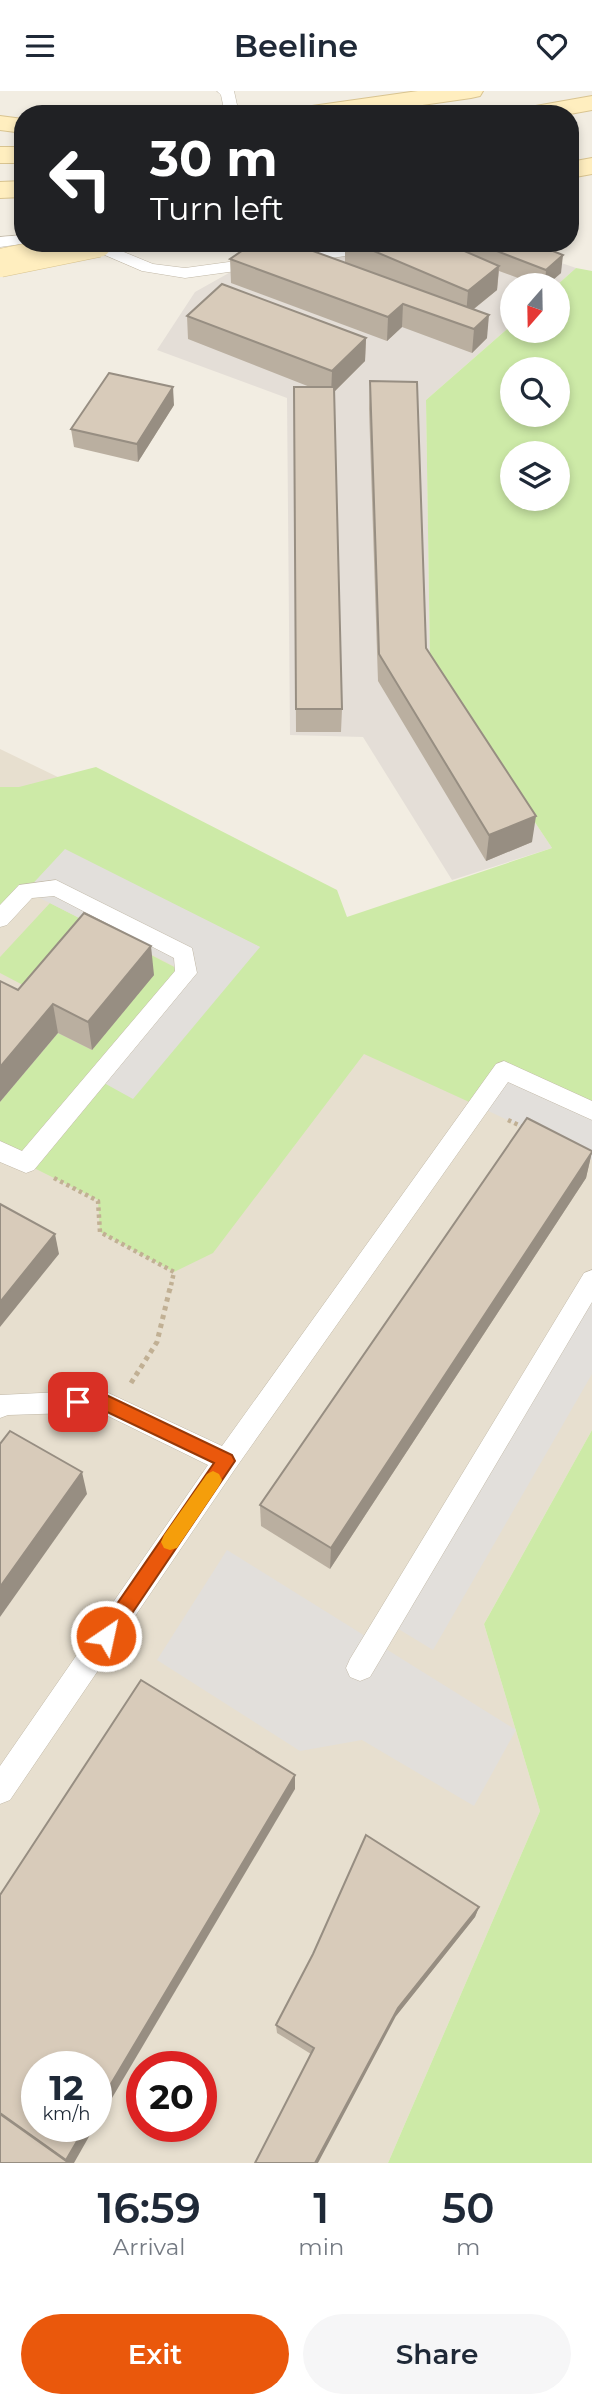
<!DOCTYPE html>
<style>
:root{--surface:#fff;--page:#f6f6f7;--text:#1f2937;--muted:#747a83;--accent:#ea580c}
body{margin:0;font-family:Montserrat,sans-serif;background:var(--page);color:var(--text);height:100vh;display:flex;flex-direction:column;font-size:26px;white-space:nowrap}
*{box-sizing:border-box;margin:0}
p{font-size:23px;color:var(--muted)}
.icon{flex:none;width:38px;height:38px;fill:none;stroke:currentColor;stroke-width:2;stroke-linecap:round;stroke-linejoin:round}
.map{position:relative;height:2072px;overflow:hidden}
.panel{display:flex;flex-direction:column;background:var(--surface);flex:1}
.panel>*{flex:none}
.guide{position:absolute;left:14px;top:14px;width:565px;height:147px;border-radius:28px;box-shadow:0 4px 10px #0003;background:#202124;color:#fff;overflow:hidden}
.needle{width:46px;rotate:200deg}
.buttons{position:absolute;left:500px;top:182px;display:grid;gap:14px}
.buttons a{display:grid;place-items:center;width:70px;height:70px;border-radius:50%;background:var(--surface);box-shadow:0 4px 10px #0003;font-size:35px}
.speed{position:absolute;left:21px;top:1960px;display:flex;gap:14px;font-size:35px;font-weight:700;text-align:center}
.speed>*{display:grid;place-content:center;width:91px;height:91px;border-radius:50%;background:var(--surface);box-shadow:0 4px 10px #0003;line-height:1}
.speed small{font-size:18px;font-weight:400}
.speed .limit{border:10px solid #d22;background:#fff;color:#111}
.pin{position:absolute;display:grid;place-items:center;width:60px;height:60px;color:#fff;margin:-30px;border-radius:14px;box-shadow:0 4px 10px #0006}
.me{position:absolute;width:77px;margin:-38px;rotate:34deg;stroke-linejoin:round;filter:drop-shadow(0 0 5px #0008)}
.turn{display:flex;align-items:center;gap:24px;height:147px;padding:0 21px;font-size:32px}
.turn .icon{width:91px;height:91px;stroke-width:2.5}
.turn b{display:block;font-size:49px;line-height:60px}
.eta{display:flex;justify-content:space-evenly;align-items:center;height:119px;text-align:center}
.eta b{font-size:42px;font-weight:600;line-height:49px}
.button{display:flex;gap:14px;margin-top:auto;padding:14px 21px}
.button a{flex:1;height:80px;border-radius:42px;background:var(--accent);color:#fff;font-size:28px;font-weight:600;line-height:80px;text-align:center}
.button a+a{background:var(--page);color:var(--text)}
header{display:flex;justify-content:space-between;align-items:center;height:91px;padding:0 21px;background:var(--surface);font-size:32px;font-weight:600}
.map>svg:first-child{display:block}
</style>
<header><svg class="icon" aria-label="menu" viewBox="0 0 24 24"><path d="M4 6h16M4 12h16M4 18h16"/></svg>Beeline<svg class="icon" aria-label="heart" viewBox="0 0 24 24"><path d="M12 20l-8-8c-3-5 5-10 8-4 3-6 11-1 8 4z"/></svg></header>
<div class="map">
<svg width="592" height="2072" viewBox="0 0 592 2072">
<rect width="100%" height="100%" fill="#f2ede2"/>
<path fill="#e7dfcf" fill-rule="evenodd" d="M0 658 347 826 592 1020V1339L484 1533 540 1720 388 2072H0ZM37 1976H96V2035H37ZM142 1976H201V2035H142Z"/>
<path fill="#e4ded7" d="M415 152H503L576 177 557 194H513V233L426 309 430 573 552 757 452 789 363 646 290 644 287 307 157 259 195 201 236 178Z"/>
<g fill="#cdeaa7" fill-rule="evenodd">
<path d="M576 177 592 180V1020L478 1015 364 963 213 1162 174 1181 100 1141 98 1109 0 1060V1011L58 942 92 959 153 884 42 904 0 882V866L50 812 186 882 260 856 65 759 0 828V696H19L96 676 337 799 347 826 552 757 430 573 426 309 513 233V240H558L557 194ZM513 278H558V324H513ZM513 362H558V408H513Z"/>
<path d="M592 1339V2072H388L540 1720 484 1533Z"/>
</g>
<g fill="#e2dfdb">
<path d="M65 758 260 856 133 1008 95 987 186 881 26 800Z"/>
<path d="M504 979 592 1020V1069L478 1015Z"/>
<path d="M592 1189V1283L433 1559 387 1531Z"/>
<path d="M227 1459 516 1639 474 1715 362 1649 300 1660 157 1569Z"/>
</g>
<g fill="none" stroke-linecap="round" stroke-linejoin="round">
<g stroke="#c1b8a7" stroke-width="1">
<g id="lane">
<path d="M217 0H234L239 23H225L221 4Z"/>
<path d="M23 144V152H29L0 156V146Z"/>
<path d="M77 152H102L153 173 185 177 368 152H412L404 157 185 187 142 180Z"/>
<path d="M56 789 192 857 197 882 34 1079 26 1082 0 1071V1050L22 1060 175 880 174 867 54 805 32 807 7 834 0 836V814L19 794Z"/>
<path d="M504 970 592 1010V1029L508 991 235 1378 10 1709 0 1713V1675L208 1374 100 1321 8 1324 0 1327V1304L102 1299 222 1355 496 973Z"/>
<path d="M592 1179V1211L370 1586 360 1590 350 1586 346 1577 350 1568 584 1182Z"/>
</g>
</g>
<g stroke="#d9c490" stroke-width="2">
<g id="secondary">
<path d="M418 0H483L480 5 471 7 360 23H293L296 18 305 16Z"/>
<path d="M592 5V19L570 23H518L521 18 530 16Z"/>
<path d="M0 25 23 28V42L0 39Z"/>
<rect x="0" y="56" width="23" height="16"/>
<path d="M592 67V83L570 87V71Z"/>
<path d="M23 90V106L0 107V91Z"/>
</g>
</g>
<g stroke="#c1b094" stroke-width="3.5" stroke-dasharray="2.5 2.5" stroke-linecap="butt">
<path d="M38 18 89 23"/>
<path d="M158 23 202 20"/>
</g>
<g stroke="#c1b094" stroke-width="4.5" stroke-dasharray="3.5 3.5" stroke-linecap="butt">
<path d="M508 1029 525 1037"/>
<path d="M54 1087 98 1110 100 1141 174 1181 170 1199"/>
</g>
<path stroke="#c1b094" stroke-width="5" stroke-dasharray="4.5 4.5" stroke-linecap="butt" d="M131 1292 157 1251 170 1197"/>
<use href="#lane" fill="#fff" fill-rule="evenodd"/>
<use href="#secondary" fill="#ffeebf" fill-rule="evenodd"/>
<g stroke="#d9c490" stroke-width="29" stroke-linecap="butt">
<path id="secondary-bridge" d="M0 172 98 152"/>
</g>
<use href="#secondary-bridge" stroke="#ffeebf" stroke-width="28"/>
</g>
<g fill="#baafa0">
<path d="M345 152H533L561 182 547 194H537L499 180 497 199 474 218 487 247 472 262 402 236 387 250 231 192 230 168 345 172Z"/>
<path d="M187 225 366 247 365 270 334 301 342 618 341 641H296L294 296H310L188 248Z"/>
<path d="M370 290 426 557 532 751 486 770 378 590 369 318Z"/>
<path d="M174 314 138 371 74 356 71 338Z"/>
<path d="M154 884 92 959 58 942 18 899Z"/>
<path d="M592 1060 586 1087 330 1478 261 1435 260 1414Z"/>
<path d="M479 1816 475 1826 396 1925 311 1963 277 1942 276 1934Z"/>
</g>
<g fill="#978e82">
<path d="M563 164 561 182 547 194H545L546 179Z"/>
<path d="M499 175 497 199 466 224 468 200Z"/>
<path d="M403 213 402 236 387 250 388 226Z"/>
<path d="M489 224 487 247 472 262 474 238Z"/>
<path d="M366 247 365 270 331 304 332 280Z"/>
<path d="M173 296 174 314 138 371 137 353Z"/>
<path d="M536 725 532 751 486 770 489 744Z"/>
<path d="M151 855 154 884 92 959 88 931Z"/>
<path d="M53 913 58 942 0 1011V976Z"/>
<path d="M592 1061 586 1087 330 1478 331 1457Z"/>
<path d="M55 1143 59 1163 0 1236V1211Z"/>
<path d="M82 1381 87 1403 0 1526V1496Z"/>
<path d="M295 1684V1698L96 2034V2018Z"/>
<path d="M479 1816 475 1826 396 1925 318 2072H315L398 1917Z"/>
<path d="M86 2035H95L74 2072H68L66 2069Z"/>
</g>
<g fill="#d8cbba" stroke="#978e82" stroke-width="2">
<path d="M275 152H291L489 224 474 238 403 213 388 226 230 168 249 155Z"/>
<path d="M355 152H446L499 175 468 200Z"/>
<path d="M476 152H533L563 164 546 179Z"/>
<path d="M222 193 366 247 332 280 187 225Z"/>
<path d="M109 282 173 296 137 353 71 338Z"/>
<path d="M370 290 417 291 426 557 536 725 489 744 379 563Z"/>
<path d="M294 296H334L342 618H296Z"/>
<path d="M84 822 151 855 88 931 53 913 0 976V890L18 899Z"/>
<path d="M527 1027 592 1060V1061L331 1457 260 1414Z"/>
<path d="M0 1113 55 1143 0 1211Z"/>
<path d="M10 1340 82 1381 0 1496V1353Z"/>
<path d="M141 1589 295 1684 96 2018V1976H37V2035H86L66 2069 0 2022V1804Z"/>
<path d="M366 1744 479 1816 398 1917 315 2072H255L314 1957 276 1934 313 1863Z"/>
<path d="M0 2023 69 2072H0Z"/>
</g>
<path fill="#ea580c" stroke="#983908" stroke-width="2" d="M102 1302 232 1364 235 1370 112 1552 106 1554 99 1552 96 1545 99 1539 214 1372 101 1318 72 1316 69 1311 72 1305Z"/>
<path fill="#f59e0b" d="M213 1380 219 1383 222 1389 219 1395 177 1457 170 1459 164 1457 161 1451 164 1444 207 1383Z"/>
</svg>
<div class="buttons">
<a><svg class="needle" viewBox="-14 -14 28 28"><path d="M0-13l5 13h-10z" fill="#e53935"/><path d="M0 13l5-13h-10z" fill="#747a83"/></svg></a>
<a><svg class="icon" aria-label="search" viewBox="0 0 24 24"><circle cx="10" cy="10" r="6"/><path d="M15 15l6 6"/></svg></a>
<a><svg class="icon" aria-label="layers" viewBox="0 0 24 24"><path d="M12 4l9 5-9 5-9-5zM3 14l9 5 9-5"/></svg></a>
</div>
<div class="speed"><div>12<small>km/h</small></div><div class="limit">20</div></div>
<div class="pin" style="left:78px;top:1311px;background:#d93025"><svg class="icon" aria-label="arrive" viewBox="0 0 24 24"><path d="M6 21V4h12l-3 4 3 4H6"/></svg></div>
<svg class="me" style="left:106px;top:1545px" viewBox="-20 -20 40 40"><circle r="17" fill="#ea580c" stroke="#fff" stroke-width="3"/><path d="M0-11L8 9 0 5-8 9z" fill="#fff"/></svg>
<div class="guide">
<div class="turn"><svg class="icon" aria-label="left" viewBox="0 0 24 24"><path d="M17 20v-9H6M10 6l-5 5 5 5"/></svg><div><b>30 m</b>Turn left</div></div>
</div>
</div>
<section class="panel">
<div class="eta">
<div><b>16:59</b><p>Arrival</p></div>
<div><b>1</b><p>min</p></div>
<div><b>50</b><p>m</p></div>
</div>
<div class="button"><a>Exit</a><a>Share</a></div>
</section>
